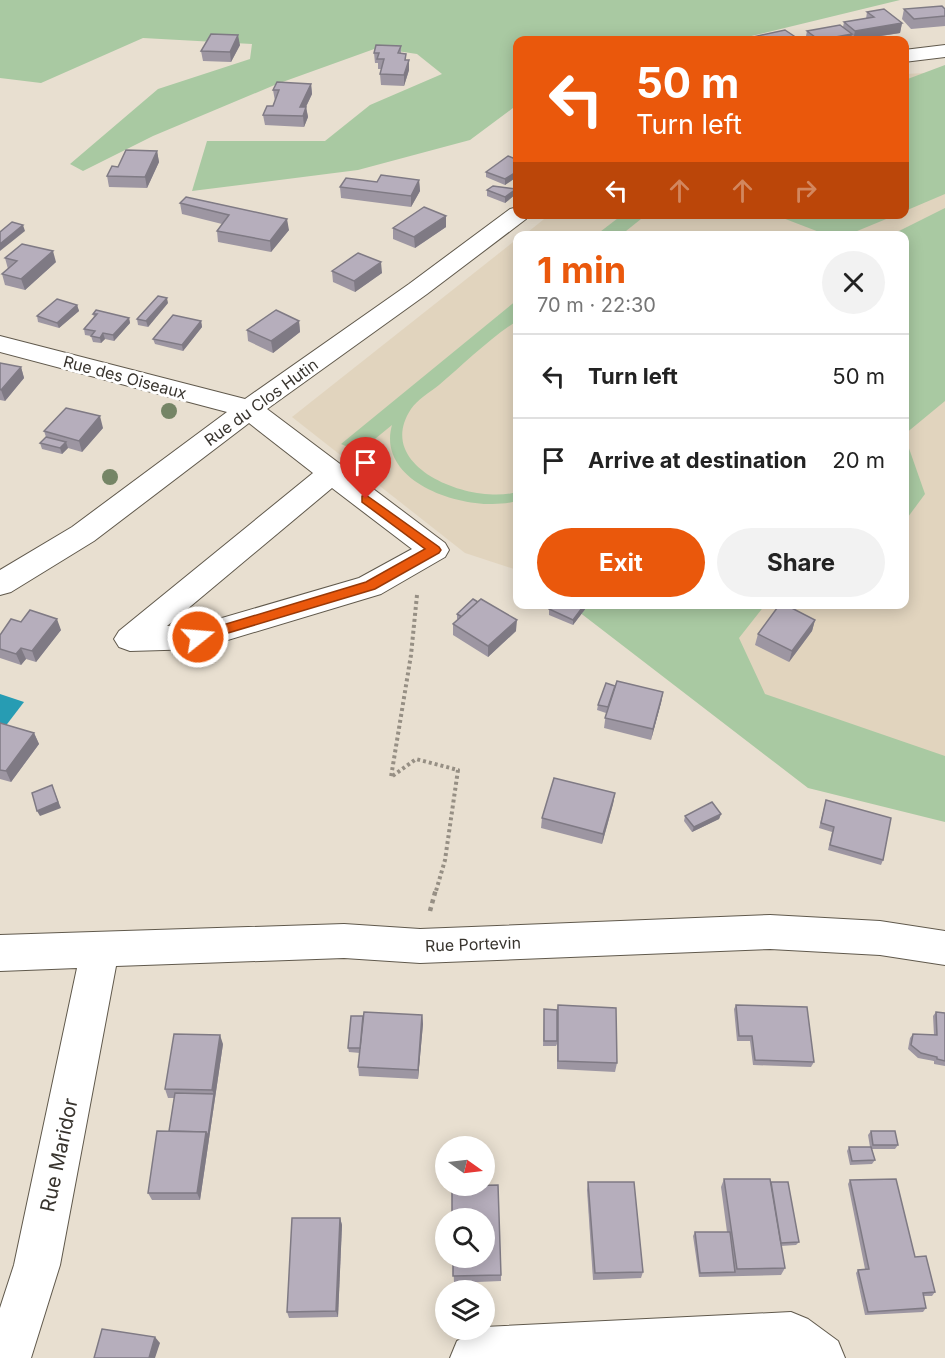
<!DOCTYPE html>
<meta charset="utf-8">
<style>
:root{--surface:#fff;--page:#f2f2f2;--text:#222;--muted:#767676;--line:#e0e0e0;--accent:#ea580c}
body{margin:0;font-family:Inter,sans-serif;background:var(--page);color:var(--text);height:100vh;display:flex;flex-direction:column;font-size:22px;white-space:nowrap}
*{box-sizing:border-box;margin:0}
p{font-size:20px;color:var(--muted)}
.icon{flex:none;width:33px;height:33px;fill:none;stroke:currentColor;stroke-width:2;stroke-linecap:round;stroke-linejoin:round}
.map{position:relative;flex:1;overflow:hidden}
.details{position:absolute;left:513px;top:231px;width:396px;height:378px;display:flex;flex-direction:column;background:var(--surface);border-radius:12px;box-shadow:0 3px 15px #0003}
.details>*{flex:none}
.banner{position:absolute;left:513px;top:36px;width:396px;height:183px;border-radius:12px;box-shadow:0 3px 15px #0003;background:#ea580c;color:#fff;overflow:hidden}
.needle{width:39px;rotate:104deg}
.controls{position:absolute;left:435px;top:1136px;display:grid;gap:12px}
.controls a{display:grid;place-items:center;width:60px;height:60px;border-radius:50%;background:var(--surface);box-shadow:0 3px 15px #0003;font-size:30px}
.pin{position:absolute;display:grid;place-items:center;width:51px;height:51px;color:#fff;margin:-62px -26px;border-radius:50% 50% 50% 0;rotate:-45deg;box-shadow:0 0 6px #0007}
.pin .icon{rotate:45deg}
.me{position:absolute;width:66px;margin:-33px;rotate:73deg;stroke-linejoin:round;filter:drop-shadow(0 0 4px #0008)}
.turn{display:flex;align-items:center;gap:21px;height:126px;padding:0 24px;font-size:27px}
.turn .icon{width:78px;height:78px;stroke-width:2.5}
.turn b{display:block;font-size:42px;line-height:51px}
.lanes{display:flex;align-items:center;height:57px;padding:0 24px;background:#0003;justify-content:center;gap:30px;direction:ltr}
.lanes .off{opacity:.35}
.round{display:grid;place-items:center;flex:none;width:63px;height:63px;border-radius:32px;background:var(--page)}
.summary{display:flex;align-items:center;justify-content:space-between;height:102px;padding:0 24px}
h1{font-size:36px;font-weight:700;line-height:45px;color:var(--accent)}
.action{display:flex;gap:12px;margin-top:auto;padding:12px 24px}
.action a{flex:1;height:69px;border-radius:36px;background:var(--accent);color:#fff;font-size:24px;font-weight:700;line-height:69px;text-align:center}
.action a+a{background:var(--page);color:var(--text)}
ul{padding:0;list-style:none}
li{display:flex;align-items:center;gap:18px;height:84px;padding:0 24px;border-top:2px solid var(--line)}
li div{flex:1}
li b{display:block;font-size:22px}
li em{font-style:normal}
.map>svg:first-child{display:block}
</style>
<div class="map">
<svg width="945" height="1358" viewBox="0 0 945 1358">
<rect width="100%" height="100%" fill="#e8dfd0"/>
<g fill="#e1d4be">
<path d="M945 72V813L623 605 904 604V236H523L549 215 904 214 905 74Z"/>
<path d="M517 239V570L465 553 292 417Z"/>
</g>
<g fill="#a9c9a2">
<path d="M0 0H900L735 40H518L517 105 470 140 358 170 192 191 207 141H325L370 105 442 74 417 54 377 48 277 84 153 136 83 171 70 164 158 89 250 59 252 44 143 38 41 83 0 78Z"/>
<path d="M945 65V194L905 211V80Z"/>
<path d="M945 208V401L905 434 904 236 891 235Z"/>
<path d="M622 215H646L621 235H596Z"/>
<path d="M775 215V214L896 215 845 236 827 235Z"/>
<path d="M517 300V321C490 338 464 364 439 385 430 392 417 400 411 409 372 468 473 505 517 492V501C472 514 375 485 392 425L359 452 341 444Z"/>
<path d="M905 437 925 494 905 521H904Z"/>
<path d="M570 605H765L739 638 765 694 945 756V822L808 788Z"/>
</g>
<path fill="#279cb3" d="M0 694 24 702 1 732H0Z"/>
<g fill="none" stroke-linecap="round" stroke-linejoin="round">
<g stroke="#60594c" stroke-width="2">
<g id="minor">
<path d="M945 45V57L904 62V50Z"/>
<path d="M518 207V214H529L526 219 427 294 267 409 445 543 449 550 445 557 381 594 198 649 130 651 119 647 114 639 119 631 313 473 249 423 94 541 11 592 0 595V570L72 527 227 412 0 352V336L245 399 409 284 510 209ZM332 488 412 549 359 578 198 625 167 626Z"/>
<path d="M770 915 880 921 945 931V965L880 955 770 949 420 963 344 958 116 966 60 1265 31 1358H0V1308L14 1265 77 968 0 971V935L344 924 420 929Z"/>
<path d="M791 1312 808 1319 838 1341 845 1358H450L457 1341 484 1327Z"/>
</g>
</g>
<path stroke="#968f84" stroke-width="4" stroke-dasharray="3 3" stroke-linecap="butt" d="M417 595 411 655 391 777 416 759 458 770 445 860 436 891"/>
<path stroke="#968f84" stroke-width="4.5" stroke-dasharray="4 4" stroke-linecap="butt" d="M430 911 436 889"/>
<use href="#minor" fill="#fff" fill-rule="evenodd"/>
</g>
<g fill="#758566">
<circle cx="169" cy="411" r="8"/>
<circle cx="110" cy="477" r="8"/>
</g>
<g fill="#9d96a2">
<path d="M904 9H945V26L911 29 902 19Z"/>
<path d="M867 12 902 23 900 33 857 40H852L851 39 844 40H812L806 36 807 31 843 27 844 22 866 19Z"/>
<path d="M240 45 231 62 203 61 201 51Z"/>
<path d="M401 46V54L406 60H409V70L404 86 381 85 380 74 382 69H378V63H375L374 53Z"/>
<path d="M311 84 312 94 306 107 308 117 304 127 265 125 263 115 273 106 275 101 273 90Z"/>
<path d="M157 151 159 162 147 188 109 187 107 176 118 167Z"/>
<path d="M518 160V176L505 185 486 177V172Z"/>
<path d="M419 180 420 191 411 207 341 198 340 187 377 182Z"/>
<path d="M516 189V194L505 203 487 196V190Z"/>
<path d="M186 197 289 230 271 252 218 242 217 231 222 224 182 214 180 203Z"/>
<path d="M446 227 415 248 393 239V228Z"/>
<path d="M5 258 56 262 25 290 5 285 2 274 8 269Z"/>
<path d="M332 271 382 273 355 292 333 282Z"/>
<path d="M168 303 148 327 138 325 137 319Z"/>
<path d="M77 305 79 311 59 328 38 322 37 316Z"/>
<path d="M93 314 129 318 130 323 114 341 105 339 101 343 93 342 91 336 85 335 84 329 94 317Z"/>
<path d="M201 321 202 327 183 351 155 344 153 339Z"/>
<path d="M299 321 300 332 273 353 248 341 247 330Z"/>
<path d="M0 363 21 367 24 378 5 401 0 400Z"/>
<path d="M103 428 82 452 68 448 62 454 42 449 40 443 46 437 44 431Z"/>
<path d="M553 604H589L573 625 549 615V609Z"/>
<path d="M790 604H802L798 609Z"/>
<path d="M457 614 516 631 488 657 453 635V624L458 620 457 619Z"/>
<path d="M815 620 812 631 789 662 755 645 758 634Z"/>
<path d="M21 622 61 630 36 662 26 659 21 665 0 658V635Z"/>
<path d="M615 686 663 692 661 703 651 740 604 728 606 713 597 710 598 705Z"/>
<path d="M0 723 34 733 39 744 11 782 0 779Z"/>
<path d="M615 793 613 804 602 844 541 828 542 818Z"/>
<path d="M826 800 883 860 881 865 828 850 832 832 819 828Z"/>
<path d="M721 814 719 819 692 832 684 821 685 816Z"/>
<path d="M558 1005 617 1063 615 1072 557 1069V1044L556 1046H543L544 1014 557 1010Z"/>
<path d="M736 1005 814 1062 811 1067 753 1065 750 1041H737L734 1009Z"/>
<path d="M936 1012 945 1013V1066L934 1064V1061L918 1058 908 1049 910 1038 913 1034 934 1035 933 1016Z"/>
<path d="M422 1015 423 1024 418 1079 359 1076 358 1067 360 1053 349 1052 348 1048 363 1016Z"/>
<path d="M223 1044 200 1200H152L148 1193 169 1131 174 1098H168L165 1089Z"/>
<path d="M871 1131 898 1145 895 1149H872L875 1160 872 1164 850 1165 847 1151 849 1147H870L868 1135Z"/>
<path d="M724 1179 771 1182 799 1242 796 1245 781 1246 785 1268 781 1275 699 1277 693 1236 695 1232H727L721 1187Z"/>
<path d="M850 1180 915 1257 935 1292 932 1296H923L926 1308 923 1312 865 1315 856 1273 858 1270 865 1269 848 1184Z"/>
<path d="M588 1182 643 1272 641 1278 593 1280 587 1190Z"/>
<path d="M340 1218 342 1225 338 1317 289 1318 287 1312Z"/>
<path d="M453 1257 501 1275V1281L454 1283Z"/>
</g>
<g fill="#7f7a84">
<path d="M902 23 900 33 853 40 855 31Z"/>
<path d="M852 34 851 39 844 40H818Z"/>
<path d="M238 35 240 45 231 62 230 52Z"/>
<path d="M409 60V70L404 86V75Z"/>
<path d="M311 84 312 94 301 117 300 107Z"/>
<path d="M306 107 308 117 304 127 303 116Z"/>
<path d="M157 151 159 162 147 188 145 177Z"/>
<path d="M518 171V176L505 185V179Z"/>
<path d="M419 180 420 191 411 207V196Z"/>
<path d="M516 189V194L505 203V197Z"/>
<path d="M446 216V227L415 248 414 237Z"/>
<path d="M287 219 289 230 271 252 270 241Z"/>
<path d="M23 225 25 231 0 251V244Z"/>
<path d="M53 251 56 262 25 290 21 279Z"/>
<path d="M381 262 382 273 355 292 354 281Z"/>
<path d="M167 298 168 303 148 327 146 321Z"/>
<path d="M77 305 79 311 59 328 57 323Z"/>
<path d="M129 318 130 323 114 341 113 335Z"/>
<path d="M201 321 202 327 183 351 182 345Z"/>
<path d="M299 321 300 332 273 353 271 341Z"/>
<path d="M103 333 105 339 101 343 100 338Z"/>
<path d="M21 367 24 378 5 401 1 390Z"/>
<path d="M100 416 103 428 82 452 79 441Z"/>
<path d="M66 442 68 448 62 454 60 448Z"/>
<path d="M585 604H589L573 625V620Z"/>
<path d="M57 619 61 630 36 662 32 651Z"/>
<path d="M517 620 516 631 488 657V646Z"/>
<path d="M815 620 812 631 789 662 792 651Z"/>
<path d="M21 648 26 659 21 665 16 654Z"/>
<path d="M663 692 661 703 651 740 653 729Z"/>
<path d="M34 733 39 744 11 782 6 771Z"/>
<path d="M54 791 61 808 40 816 37 811Z"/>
<path d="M615 793 613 804 602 844 603 834Z"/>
<path d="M721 814 719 819 692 832 694 827Z"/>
<path d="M422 1015 423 1024 418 1079V1070Z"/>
<path d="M220 1035 223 1044 200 1200 197 1193 206 1132 214 1094 212 1090Z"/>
<path d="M340 1218 342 1225 338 1317 336 1311Z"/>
<path d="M155 1337 160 1343 155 1358H149Z"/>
</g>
<g fill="#b6aebc" stroke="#7f7a84" stroke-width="1.5">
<path d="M942 6 945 9V16L914 19 904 9Z"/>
<path d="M884 9 902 23 855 31 844 22 874 17 867 12Z"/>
<path d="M840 25 852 34 819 40 807 31Z"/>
<path d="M785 30 797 38 787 40H758L753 37Z"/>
<path d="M211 34 238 35 230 52 201 51Z"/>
<path d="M376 45 401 46 398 53 406 54 405 60H409L404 75 380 74 384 59H377L379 53H374Z"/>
<path d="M277 82 311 84 300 107H306L303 116 263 115 267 106H273L279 90H273Z"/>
<path d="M126 150 157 151 145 177 107 176 112 166 118 167Z"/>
<path d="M508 156 518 160V171L505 179 486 172Z"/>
<path d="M381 175 419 180 411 196 340 187 346 178 377 182Z"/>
<path d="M493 186 516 189 505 197 487 190Z"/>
<path d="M186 197 287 219 270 241 217 231 229 215 180 203Z"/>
<path d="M424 207 446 216 414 237 393 228Z"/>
<path d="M12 222 23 225 0 244V232Z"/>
<path d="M22 244 53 251 21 279 2 274 17 261 5 258Z"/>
<path d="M358 253 381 262 354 281 332 271Z"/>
<path d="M158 296 167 298 146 321 137 319Z"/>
<path d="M57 299 77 305 57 323 37 316Z"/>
<path d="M96 310 129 318 113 335 103 333 100 338 91 336 95 331 84 329 97 314H93Z"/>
<path d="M276 310 299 321 271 341 247 330Z"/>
<path d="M173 315 201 321 182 345 153 339Z"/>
<path d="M0 363 21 367 1 390 0 389Z"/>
<path d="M66 408 100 416 79 441 44 431Z"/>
<path d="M46 437 66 442 60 448 40 443Z"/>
<path d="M473 599 478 602 462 617 457 614Z"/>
<path d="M481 599 517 620 488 646 453 624Z"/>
<path d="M553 604H585L573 620 549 609Z"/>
<path d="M780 604H784L815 620 792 651 758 634Z"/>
<path d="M30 610 57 619 32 651 21 648 16 654 0 649V635L11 619 21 622Z"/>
<path d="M617 681 663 692 653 729 605 718Z"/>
<path d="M606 683 615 686 608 707 598 705Z"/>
<path d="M0 723 34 733 6 771 0 770Z"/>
<path d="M554 778 615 793 603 834 542 818Z"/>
<path d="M52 785 58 802 37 811 32 793Z"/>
<path d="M826 800 891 818 883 860 830 845 834 827 821 823Z"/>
<path d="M712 802 721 814 694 827 685 816Z"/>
<path d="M558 1005 616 1008 617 1063 558 1061Z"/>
<path d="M736 1005 807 1007 814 1062 755 1060 752 1036H739Z"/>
<path d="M544 1009 557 1010V1041H544Z"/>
<path d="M364 1012 422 1015 418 1070 358 1067Z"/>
<path d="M936 1012 945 1013V1061L937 1059V1057L921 1053 911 1045 913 1034 937 1035Z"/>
<path d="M351 1016H363L360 1048H348Z"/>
<path d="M174 1034 220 1035 212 1090 165 1089Z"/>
<path d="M175 1093 214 1094 208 1136 206 1132 169 1131Z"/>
<path d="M157 1131 206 1132 197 1193H148Z"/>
<path d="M871 1131H895L898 1145H873Z"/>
<path d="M849 1147H871L875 1160 852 1161Z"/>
<path d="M724 1179H770L785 1268 737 1269Z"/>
<path d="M896 1179 915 1257 926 1256 935 1292 923 1293 926 1308 868 1312 858 1270 869 1269 850 1180Z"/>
<path d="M588 1182H634L643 1272 595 1273Z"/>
<path d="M771 1182H788L799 1242 781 1243Z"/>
<path d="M498 1185 501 1275 453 1276V1257H484V1218H452V1186Z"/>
<path d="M292 1218H340L336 1311 287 1312Z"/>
<path d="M695 1232H730L735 1272 700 1273Z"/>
<path d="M102 1329 155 1337 149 1358H94Z"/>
</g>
<path fill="#ea580c" stroke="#983908" stroke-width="1.5" d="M366 495 439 547 441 550 439 553 375 589 198 642 193 641 191 637 193 634 366 582 425 549 362 502V496Z"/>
<g text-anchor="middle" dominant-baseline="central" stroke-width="6" stroke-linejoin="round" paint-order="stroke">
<g font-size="16" fill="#38342e" stroke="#fff">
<text transform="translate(125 377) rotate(15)">Rue des Oiseaux</text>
<text transform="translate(261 402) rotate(-36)">Rue du Clos Hutin</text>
<text transform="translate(473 944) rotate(-2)">Rue Portevin</text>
</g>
<g font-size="20" fill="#38342e" stroke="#fff">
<text transform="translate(59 1155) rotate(-78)">Rue Maridor</text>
</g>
</g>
</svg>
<div class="controls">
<a><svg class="needle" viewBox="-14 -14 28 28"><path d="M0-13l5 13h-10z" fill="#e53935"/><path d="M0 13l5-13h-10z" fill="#767676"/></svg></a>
<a><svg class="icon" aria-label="search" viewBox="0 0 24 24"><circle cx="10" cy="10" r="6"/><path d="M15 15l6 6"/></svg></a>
<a><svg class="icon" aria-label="layers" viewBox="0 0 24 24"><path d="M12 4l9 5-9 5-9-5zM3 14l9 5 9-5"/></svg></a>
</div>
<div class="pin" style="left:366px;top:499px;background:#d93025"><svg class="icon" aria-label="arrive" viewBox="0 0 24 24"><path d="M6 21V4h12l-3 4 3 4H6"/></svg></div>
<svg class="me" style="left:198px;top:637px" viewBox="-20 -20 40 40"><circle r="17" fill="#ea580c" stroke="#fff" stroke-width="3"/><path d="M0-11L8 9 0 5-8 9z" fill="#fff"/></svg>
<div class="banner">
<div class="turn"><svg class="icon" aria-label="left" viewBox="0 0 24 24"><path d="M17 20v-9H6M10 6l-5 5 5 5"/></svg><div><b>50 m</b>Turn left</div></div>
<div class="lanes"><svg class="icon" aria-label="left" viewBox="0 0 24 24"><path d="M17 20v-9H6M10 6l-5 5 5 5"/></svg><svg class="icon off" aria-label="ahead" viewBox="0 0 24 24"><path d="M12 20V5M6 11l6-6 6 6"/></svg><svg class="icon off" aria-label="ahead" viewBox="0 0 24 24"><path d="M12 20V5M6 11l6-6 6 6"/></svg><svg class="icon off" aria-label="right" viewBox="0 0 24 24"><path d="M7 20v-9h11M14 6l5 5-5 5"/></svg></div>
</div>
<section class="details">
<div class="summary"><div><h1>1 min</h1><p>70 m · 22:30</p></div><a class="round"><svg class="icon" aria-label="close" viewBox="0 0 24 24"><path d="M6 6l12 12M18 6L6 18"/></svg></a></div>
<ul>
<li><svg class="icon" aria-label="left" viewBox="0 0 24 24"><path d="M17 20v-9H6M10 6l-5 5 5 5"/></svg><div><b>Turn left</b></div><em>50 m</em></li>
<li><svg class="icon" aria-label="arrive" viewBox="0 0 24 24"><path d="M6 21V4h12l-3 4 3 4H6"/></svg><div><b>Arrive at destination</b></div><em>20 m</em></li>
</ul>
<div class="action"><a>Exit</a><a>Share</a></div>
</section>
</div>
